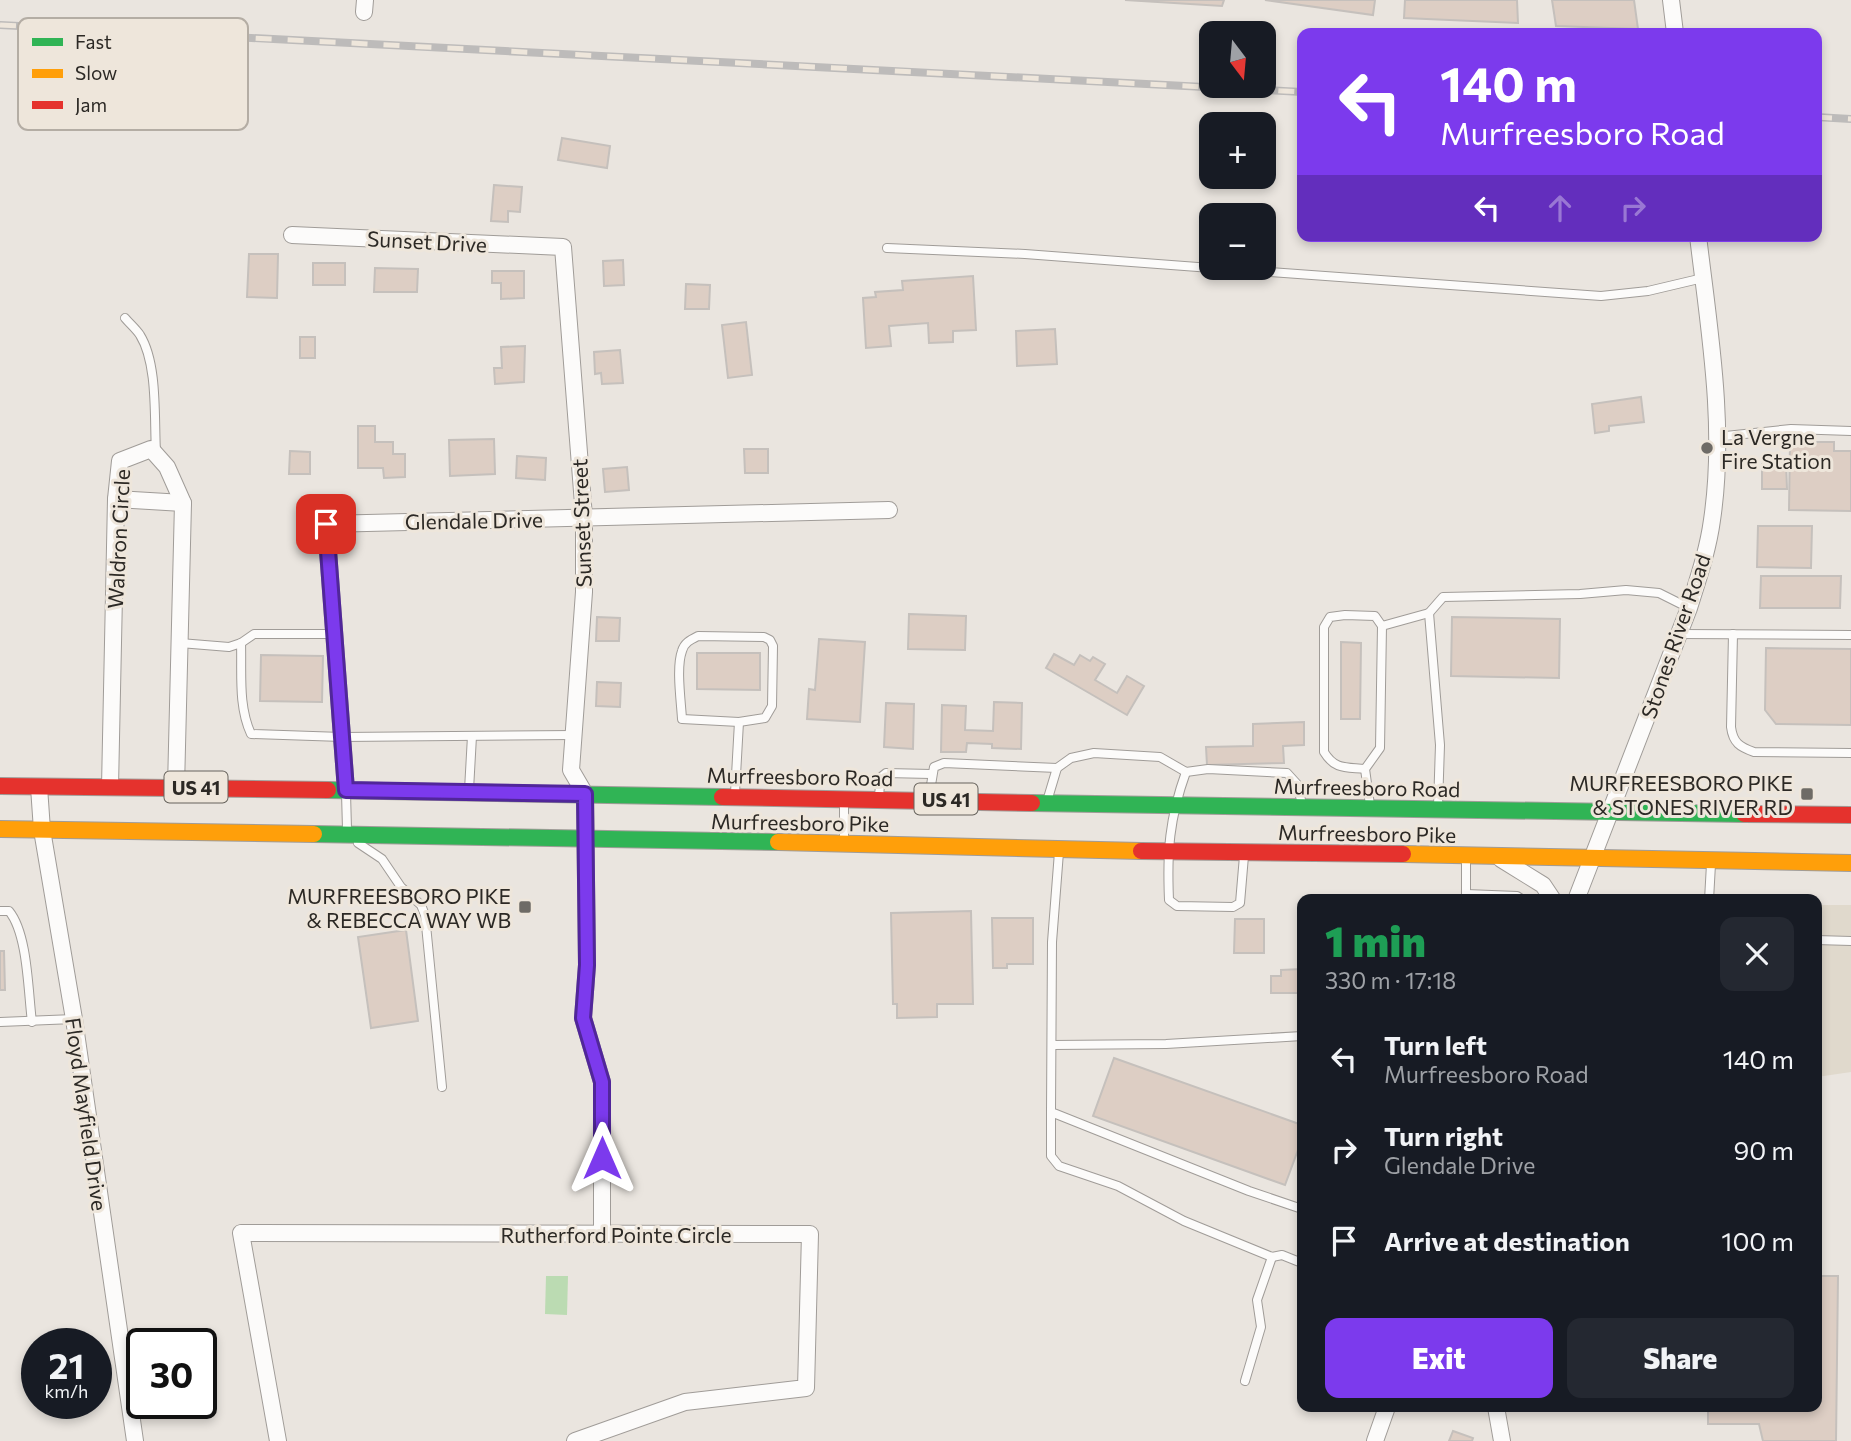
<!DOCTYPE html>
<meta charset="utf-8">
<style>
:root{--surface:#171b24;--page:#242831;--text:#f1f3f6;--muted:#9ea1a6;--accent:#7c3aed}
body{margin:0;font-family:Commissioner,sans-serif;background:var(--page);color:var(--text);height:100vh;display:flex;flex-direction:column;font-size:26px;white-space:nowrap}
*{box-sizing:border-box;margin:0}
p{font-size:23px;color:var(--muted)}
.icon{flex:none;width:38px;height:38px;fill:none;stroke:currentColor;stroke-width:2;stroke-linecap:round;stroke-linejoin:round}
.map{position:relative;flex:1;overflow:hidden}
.drawer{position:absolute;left:1297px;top:894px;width:525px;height:518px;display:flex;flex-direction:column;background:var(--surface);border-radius:14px;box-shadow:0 4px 10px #0003}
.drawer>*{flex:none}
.hud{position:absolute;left:1297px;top:28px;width:525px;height:214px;border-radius:14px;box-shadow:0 4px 10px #0003;background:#7c3aed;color:#fff;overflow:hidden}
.needle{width:46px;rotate:164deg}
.fabs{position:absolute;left:1199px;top:21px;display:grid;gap:14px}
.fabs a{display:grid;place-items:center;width:77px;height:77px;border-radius:14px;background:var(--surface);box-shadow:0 4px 10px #0003;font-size:35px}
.speed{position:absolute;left:21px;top:1328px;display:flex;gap:14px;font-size:35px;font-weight:700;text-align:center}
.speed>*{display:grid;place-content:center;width:91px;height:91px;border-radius:50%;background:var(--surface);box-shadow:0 4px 10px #0003;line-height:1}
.speed small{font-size:18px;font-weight:400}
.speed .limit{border:4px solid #111;border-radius:10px;background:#fff;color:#111}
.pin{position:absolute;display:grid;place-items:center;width:60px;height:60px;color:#fff;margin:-30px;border-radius:14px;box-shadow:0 4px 10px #0006}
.me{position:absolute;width:77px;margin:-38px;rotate:0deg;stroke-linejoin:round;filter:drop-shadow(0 0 5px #0008)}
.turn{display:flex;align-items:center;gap:24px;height:147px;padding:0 28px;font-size:32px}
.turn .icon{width:91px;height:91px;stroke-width:2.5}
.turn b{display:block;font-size:49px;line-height:60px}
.lanes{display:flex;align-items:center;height:66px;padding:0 28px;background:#0003;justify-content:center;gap:35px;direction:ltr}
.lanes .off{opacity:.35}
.round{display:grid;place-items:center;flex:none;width:74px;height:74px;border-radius:14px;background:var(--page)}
.headline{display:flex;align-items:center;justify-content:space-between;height:119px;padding:0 28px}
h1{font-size:42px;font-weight:800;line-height:52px;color:#1e9e55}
.action{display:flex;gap:14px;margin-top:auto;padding:14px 28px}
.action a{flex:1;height:80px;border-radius:14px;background:var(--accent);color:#fff;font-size:28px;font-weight:800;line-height:80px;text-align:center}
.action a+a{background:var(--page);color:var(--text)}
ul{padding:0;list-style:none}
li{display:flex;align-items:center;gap:21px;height:91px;padding:0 28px}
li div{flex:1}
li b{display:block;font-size:26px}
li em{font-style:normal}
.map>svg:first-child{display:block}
</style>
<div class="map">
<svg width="1851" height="1441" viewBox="0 0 1851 1441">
<rect width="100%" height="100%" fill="#eae5df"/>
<path fill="#e0d9cc" d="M1816 905H1851V1072L1817 1077Z"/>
<path fill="#bbdbb2" d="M546 1276H568L567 1315 545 1314Z"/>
<g fill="#ddcec4" stroke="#c5c0bc" stroke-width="2">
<path d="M1125 0H1224L1222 6Z"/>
<path d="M1265 0H1375L1373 15Z"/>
<path d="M1405 0H1517L1518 23 1404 18Z"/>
<path d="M1552 0H1634L1638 29 1556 26Z"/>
<path d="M562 138 610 146 607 168 558 160Z"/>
<path d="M494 185 522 187 520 212 508 211V222L491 221Z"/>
<path d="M249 254H278L277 298 247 297Z"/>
<path d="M623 260 624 285 604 286 603 261Z"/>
<rect x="313" y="263" width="32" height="22"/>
<path d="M375 268 418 269 417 292H374Z"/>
<path d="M492 271H524V298L501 299V283H492Z"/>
<path d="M973 276 976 330 953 331V342L929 343 928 323 889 326 891 346 866 348 863 298 876 297 875 292 903 290 902 281Z"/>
<path d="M686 284 710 285 709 309H685Z"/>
<path d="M746 322 752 375 728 378 722 325Z"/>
<path d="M1055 329 1057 364 1017 366 1016 331Z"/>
<rect x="300" y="337" width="15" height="21"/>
<path d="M525 346 524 382 495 384 494 368H502L501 347Z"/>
<path d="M620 350 623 383 602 384 601 373 595 374 594 352Z"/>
<path d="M1641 397 1644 422 1609 426V431L1595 433 1592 404Z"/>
<path d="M358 426H375V442H393V454H405V477L384 478 383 468H358Z"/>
<path d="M494 439 495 474 450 476 449 440Z"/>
<path d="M1790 442H1834V451H1851V511L1789 510Z"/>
<path d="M744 449H768V473H745Z"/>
<path d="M290 451 310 452V474H289Z"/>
<path d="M517 456 546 458 545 480 516 478Z"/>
<path d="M1786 463 1787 489H1762V464Z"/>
<path d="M627 467 629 490 605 492 603 469Z"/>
<path d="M1758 526H1812L1811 568 1757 567Z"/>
<path d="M1761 576H1841L1840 608H1760Z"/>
<path d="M909 614 966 616 965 650 908 649Z"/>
<path d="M597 617 620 618 619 641H596Z"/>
<path d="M1452 617 1560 619 1559 678 1451 676Z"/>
<path d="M819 639 865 642 860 722 807 719 809 689 815 690Z"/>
<path d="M1341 642 1361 643 1360 719H1341Z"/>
<path d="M1766 648 1851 649V725L1776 724 1765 710Z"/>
<path d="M697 653H760V690L697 689Z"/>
<path d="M1054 654 1074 665 1080 655 1090 661 1093 657 1105 664 1095 680 1117 693 1127 676 1144 686 1127 715 1046 668Z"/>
<path d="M261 655 323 656 322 702 260 701Z"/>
<path d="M597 682 621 683 620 707 596 706Z"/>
<path d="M994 702 1022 703 1021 749 992 748V744L967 743 966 752H941L942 705 966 706 965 730 993 731Z"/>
<path d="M886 703 914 704 913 749 884 747Z"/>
<path d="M1304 722V745L1283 746 1284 763 1207 765 1206 747 1253 746V724Z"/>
<path d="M971 911 973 1004H937V1017L897 1018V1004H893L891 913Z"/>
<path d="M992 918H1033V964H1007V968H993Z"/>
<path d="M1235 919H1264V953H1234Z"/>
<path d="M406 930 418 1021 371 1028 358 937Z"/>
<path d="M0 951H4L5 990H0Z"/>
<path d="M1302 969V993H1271V976H1281V970Z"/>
<path d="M1114 1058 1302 1125V1139L1285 1185 1093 1116Z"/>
<path d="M1816 1276H1838L1836 1441H1763L1759 1424H1708V1407H1816Z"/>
<path d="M1453 1431 1473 1438 1472 1441H1449Z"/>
</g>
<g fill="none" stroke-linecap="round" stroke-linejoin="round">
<g stroke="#a09c98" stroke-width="10">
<g id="lane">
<path d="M887 248 1025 254 1211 268"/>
<path d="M1214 268 1601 296 1648 291 1703 278"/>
<path d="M125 318C130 324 136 329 140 335 158 364 154 418 156 452"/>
<path d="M1716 437 1791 429 1851 431"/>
<path d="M1429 613 1440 745 1438 806"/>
<path d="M1679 634 1851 635"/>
<path d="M1733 634 1731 727C1733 743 1740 747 1754 752L1851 753"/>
<path d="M698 636 764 637 770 640 773 646 772 706 765 718 739 722 682 719C681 701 676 667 682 651 684 643 690 640 698 636Z"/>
<path d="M180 643 229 647 241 643 254 634H334"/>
<path d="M241 643C242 673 238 706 251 734L342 737 574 735"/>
<path d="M1365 769C1346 767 1335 770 1324 752V627L1330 617 1345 615 1375 616 1382 626"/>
<path d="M1186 772C1169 819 1167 852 1169 900L1177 906 1233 907 1240 903 1244 856"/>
<path d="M469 790 472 736"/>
<path d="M346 793 347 829"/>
<path d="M735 793 739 722"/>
<path d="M879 795 881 777 886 773 931 774"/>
<path d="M929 797 934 767 944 763 1057 768"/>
<path d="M1048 798 1057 768 1071 758 1094 753 1160 757 1186 772 1208 769 1287 773 1297 784 1302 804"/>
<path d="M844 804V840"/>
<path d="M1370 805 1365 769 1380 748 1382 626 1429 613 1443 597 1580 594 1626 590 1659 593 1689 608"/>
<path d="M358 843 382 859 401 887 421 905 425 915 442 1087"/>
<path d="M1059 852 1052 942 1051 1112 1249 1191 1302 1209"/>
<path d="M1466 894 1517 896 1523 900"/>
<path d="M1466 897V860"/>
<path d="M1709 900 1711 864"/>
<path d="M0 911H9C28 934 28 992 32 1022"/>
<path d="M1816 940 1851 941"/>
<path d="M0 1022 74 1019"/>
<path d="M1053 1045 1166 1044 1302 1036"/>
<path d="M1051 1112V1156L1059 1166 1118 1186 1184 1221 1272 1257 1282 1255 1302 1263"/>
<path d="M1245 1381 1261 1327 1257 1300 1272 1257"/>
</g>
</g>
<g stroke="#a09c98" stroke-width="18">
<g id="street">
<path d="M1671 0 1675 33"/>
<path d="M364 12 365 0"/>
<path d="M292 235 563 247 584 517V592L571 770 585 794 587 965 583 1018 602 1082V1234"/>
<path d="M116 499 183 503"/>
<path d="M39 787 42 830 74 1019 135 1441"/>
<path d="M110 787 116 499 120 461 151 449 167 467 183 503 176 787"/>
<path d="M346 790 326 524 889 510"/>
<path d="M1501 859 1543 885 1553 900"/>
<path d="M1576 900 1689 608C1698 579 1708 550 1712 520 1726 426 1709 329 1698 236"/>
<path d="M1496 1407 1502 1441"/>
<path d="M278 1441 241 1233 810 1234 806 1388 685 1402 575 1441"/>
<path d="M1375 1441 1387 1407"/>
</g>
</g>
<g stroke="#a09c98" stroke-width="18">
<g id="fast">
<path d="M328 790 722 797"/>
<path d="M1032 803 1744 814"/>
<path d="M314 834 778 842"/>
</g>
</g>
<g stroke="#a09c98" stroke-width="18">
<g id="slow">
<path d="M0 829 314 834"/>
<path d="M778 842 1141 851"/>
<path d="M1403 854 1851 863"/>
</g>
</g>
<g stroke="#a09c98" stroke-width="18">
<g id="jam">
<path d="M0 786 328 790"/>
<path d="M722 797 1032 803"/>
<path d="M1744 814 1851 815"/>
<path d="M1141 851 1403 854"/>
</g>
</g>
<use href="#lane" stroke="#fcfbfa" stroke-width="8"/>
<use href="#street" stroke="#fcfbfa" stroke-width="16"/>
<use href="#fast" stroke="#30b455" stroke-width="16"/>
<use href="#slow" stroke="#ff9f0a" stroke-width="16"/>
<use href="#jam" stroke="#e5322d" stroke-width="16"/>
<g stroke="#bdbbba" stroke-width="8">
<g id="rail">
<path d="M0 25 1302 92"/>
<path d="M1816 117 1851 119"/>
</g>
</g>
<use href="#rail" stroke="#eee6db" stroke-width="5" stroke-dasharray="16" stroke-linecap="butt"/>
</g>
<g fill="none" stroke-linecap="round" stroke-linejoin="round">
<g stroke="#51269a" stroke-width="18">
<path id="route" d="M326 524 346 790 585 794 587 965 583 1018 602 1082V1158"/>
</g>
<use href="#route" stroke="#7c3aed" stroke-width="12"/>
</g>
<g fill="#6e6b66" stroke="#eee6db" stroke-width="2.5">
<circle cx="1707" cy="448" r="7"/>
<rect x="1800" y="787" width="14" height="14" rx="3.5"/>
<rect x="518" y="900" width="14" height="14" rx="3.5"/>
</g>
<g text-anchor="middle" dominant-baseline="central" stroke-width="6" stroke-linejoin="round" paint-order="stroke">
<g fill="#eee6db" stroke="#66625c" stroke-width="2">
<rect x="164.5" y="771.5" width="63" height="31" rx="5"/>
<rect x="914.5" y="783.5" width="63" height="31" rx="5"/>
</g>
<g font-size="19" font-weight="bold" fill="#2c2925">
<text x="196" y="787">US 41</text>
<text x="946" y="799">US 41</text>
</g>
<g font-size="21" fill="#2c2925" stroke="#eee6db">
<text transform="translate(427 241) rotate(3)">Sunset Drive</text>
<text transform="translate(474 520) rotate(-1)">Glendale Drive</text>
<text transform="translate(581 523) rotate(-92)">Sunset Street</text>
<text transform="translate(118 539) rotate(-87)">Waldron Circle</text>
<text transform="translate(1675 636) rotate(-71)">Stones River Road</text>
<text transform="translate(800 776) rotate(1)">Murfreesboro Road</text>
<text transform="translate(1367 787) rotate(1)">Murfreesboro Road</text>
<text transform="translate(800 822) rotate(1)">Murfreesboro Pike</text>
<text transform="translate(1367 833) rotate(1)">Murfreesboro Pike</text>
<text transform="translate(87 1114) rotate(82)">Floyd Mayfield Drive</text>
<text x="616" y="1234">Rutherford Pointe Circle</text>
</g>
<g font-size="21" fill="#2c2925" stroke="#eee6db" text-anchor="end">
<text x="1721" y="436" text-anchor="start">La Vergne<tspan x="1721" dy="24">Fire Station</tspan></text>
<text x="1793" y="782">MURFREESBORO PIKE<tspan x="1793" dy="24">&amp; STONES RIVER RD</tspan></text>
<text x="511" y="895">MURFREESBORO PIKE<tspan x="511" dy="24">&amp; REBECCA WAY WB</tspan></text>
</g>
</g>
<rect x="18" y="18" width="230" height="112" rx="10" fill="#eee6db" stroke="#b4ada4" stroke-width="2"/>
<rect x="32" y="38" width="31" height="8" fill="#30b455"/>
<rect x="32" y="69" width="31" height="9" fill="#ff9f0a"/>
<rect x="32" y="101" width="31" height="8" fill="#e5322d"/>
<g font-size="19" fill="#2c2925">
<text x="75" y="49">Fast</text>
<text x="75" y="80">Slow</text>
<text x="75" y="112">Jam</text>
</g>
</svg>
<div class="fabs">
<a><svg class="needle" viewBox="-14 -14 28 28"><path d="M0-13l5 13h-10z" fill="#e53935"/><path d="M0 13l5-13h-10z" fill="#9ea1a6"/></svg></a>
<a>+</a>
<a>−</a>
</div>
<div class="speed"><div>21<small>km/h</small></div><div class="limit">30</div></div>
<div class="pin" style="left:326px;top:524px;background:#d93025"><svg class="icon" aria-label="arrive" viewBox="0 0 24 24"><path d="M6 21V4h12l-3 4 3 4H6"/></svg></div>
<svg class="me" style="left:602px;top:1158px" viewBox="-20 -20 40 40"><path d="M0-17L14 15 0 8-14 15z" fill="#7c3aed" stroke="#fff" stroke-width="4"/></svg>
<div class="hud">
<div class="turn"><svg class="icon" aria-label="left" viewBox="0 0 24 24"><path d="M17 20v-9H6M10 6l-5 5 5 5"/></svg><div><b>140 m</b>Murfreesboro Road</div></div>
<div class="lanes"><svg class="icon" aria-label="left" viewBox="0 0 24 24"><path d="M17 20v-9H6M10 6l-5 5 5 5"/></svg><svg class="icon off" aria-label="ahead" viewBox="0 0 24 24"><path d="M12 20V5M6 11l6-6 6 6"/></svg><svg class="icon off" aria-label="right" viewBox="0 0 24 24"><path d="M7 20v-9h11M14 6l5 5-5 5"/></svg></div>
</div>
<section class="drawer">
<div class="headline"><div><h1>1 min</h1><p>330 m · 17:18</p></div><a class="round"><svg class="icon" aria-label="close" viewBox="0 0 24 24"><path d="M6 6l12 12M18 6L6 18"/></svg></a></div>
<ul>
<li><svg class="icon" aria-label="left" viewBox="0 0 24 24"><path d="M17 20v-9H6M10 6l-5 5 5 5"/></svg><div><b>Turn left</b><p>Murfreesboro Road</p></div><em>140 m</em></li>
<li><svg class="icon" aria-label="right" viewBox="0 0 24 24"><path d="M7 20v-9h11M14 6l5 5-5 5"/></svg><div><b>Turn right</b><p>Glendale Drive</p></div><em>90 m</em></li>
<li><svg class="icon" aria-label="arrive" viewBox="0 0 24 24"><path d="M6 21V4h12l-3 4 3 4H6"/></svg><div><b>Arrive at destination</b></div><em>100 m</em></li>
</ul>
<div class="action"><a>Exit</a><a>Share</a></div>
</section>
</div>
